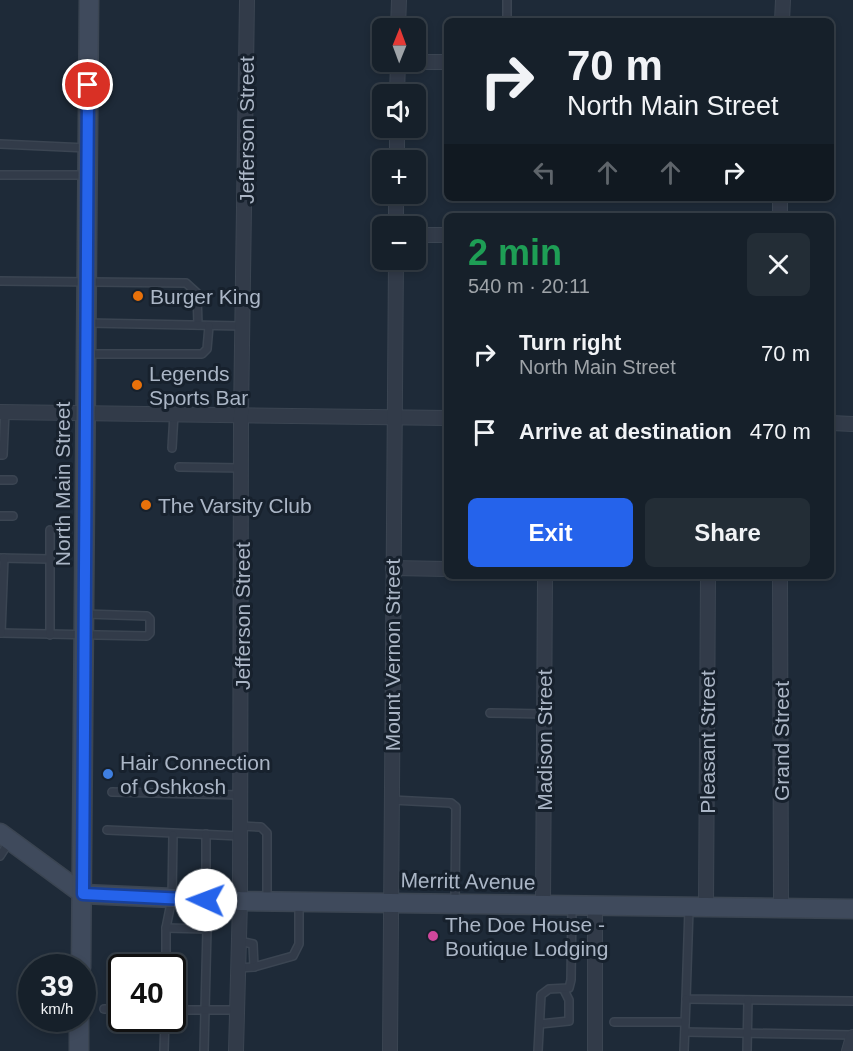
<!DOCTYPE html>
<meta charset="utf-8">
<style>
:root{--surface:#16202a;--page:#232d36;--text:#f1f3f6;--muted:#9ea3a8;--line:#353e47;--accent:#2563eb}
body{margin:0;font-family:Helvetica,sans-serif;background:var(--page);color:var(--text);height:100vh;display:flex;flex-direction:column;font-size:22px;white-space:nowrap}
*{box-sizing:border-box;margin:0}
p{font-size:20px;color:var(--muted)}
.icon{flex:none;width:33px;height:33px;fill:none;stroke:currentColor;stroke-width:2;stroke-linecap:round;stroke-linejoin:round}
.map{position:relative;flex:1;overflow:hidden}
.panel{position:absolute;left:444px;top:213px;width:390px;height:366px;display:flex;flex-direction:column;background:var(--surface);border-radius:9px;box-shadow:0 3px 9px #0003,0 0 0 2px var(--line)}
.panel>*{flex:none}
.top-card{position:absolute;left:444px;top:18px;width:390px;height:183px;border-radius:9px;box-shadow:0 3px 9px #0003,0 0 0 2px var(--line);background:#16202a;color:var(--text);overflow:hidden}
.needle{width:39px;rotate:1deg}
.fabs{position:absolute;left:372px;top:18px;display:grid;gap:12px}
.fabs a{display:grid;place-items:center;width:54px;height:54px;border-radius:9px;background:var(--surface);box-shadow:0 3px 9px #0003,0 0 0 2px var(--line);font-size:30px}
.speed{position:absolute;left:18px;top:954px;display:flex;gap:12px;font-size:30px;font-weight:700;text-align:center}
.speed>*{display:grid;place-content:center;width:78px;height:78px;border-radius:50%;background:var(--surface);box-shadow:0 3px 9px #0003,0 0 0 2px var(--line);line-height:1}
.speed small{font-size:15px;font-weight:400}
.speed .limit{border:3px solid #111;border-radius:9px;background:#fff;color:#111}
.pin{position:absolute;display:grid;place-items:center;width:51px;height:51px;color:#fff;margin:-26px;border:3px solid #fff;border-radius:50%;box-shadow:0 2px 6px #0007}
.me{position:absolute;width:66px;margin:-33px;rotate:272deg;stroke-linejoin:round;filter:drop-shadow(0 0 4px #0008)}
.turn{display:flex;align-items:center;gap:21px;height:126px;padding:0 24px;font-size:27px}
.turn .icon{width:78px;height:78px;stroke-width:2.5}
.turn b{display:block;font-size:42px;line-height:51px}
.lanes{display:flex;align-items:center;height:57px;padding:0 24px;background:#0003;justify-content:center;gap:30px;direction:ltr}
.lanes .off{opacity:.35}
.round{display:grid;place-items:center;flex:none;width:63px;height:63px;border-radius:9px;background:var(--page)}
.headline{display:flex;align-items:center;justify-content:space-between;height:102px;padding:0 24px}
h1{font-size:36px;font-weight:700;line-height:45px;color:#1e9e55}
.cta{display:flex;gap:12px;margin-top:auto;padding:12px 24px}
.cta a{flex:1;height:69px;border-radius:9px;background:var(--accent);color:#fff;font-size:24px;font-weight:700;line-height:69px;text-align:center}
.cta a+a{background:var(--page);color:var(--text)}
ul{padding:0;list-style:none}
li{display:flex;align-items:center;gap:18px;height:78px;padding:0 24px}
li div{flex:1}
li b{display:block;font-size:22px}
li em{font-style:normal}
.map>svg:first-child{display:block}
</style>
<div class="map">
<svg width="853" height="1051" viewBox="0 0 853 1051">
<rect width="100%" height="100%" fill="#1e2a38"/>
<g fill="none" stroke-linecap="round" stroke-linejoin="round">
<g stroke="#3b4552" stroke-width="10">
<g id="lane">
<path d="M507 21V0"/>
<path d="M0 144 87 148"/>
<path d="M0 175H87"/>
<path d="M0 281 186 283 197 293 198 325"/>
<path d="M88 323 242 326"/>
<path d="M88 354H202L207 349 209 326"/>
<path d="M172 448 174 414"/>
<path d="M0 455H3L5 412"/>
<path d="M179 467 242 468"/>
<path d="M0 480H13"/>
<path d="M0 516H13"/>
<path d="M0 558 50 559"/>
<path d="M0 633 147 636 150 633V619L147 616 85 614"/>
<path d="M1 633 4 558"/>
<path d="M50 635V530"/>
<path d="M490 713 544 714"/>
<path d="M112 792 241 795"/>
<path d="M392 800 451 803 456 807 455 901"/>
<path d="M240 826 261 827 267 833V899"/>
<path d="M107 830 240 836"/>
<path d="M206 834V898"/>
<path d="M0 856 9 842"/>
<path d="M689 909 686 999 853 1001"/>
<path d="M166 928 207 929 204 1051"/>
<path d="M239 941 253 944 254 967"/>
<path d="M166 968V928L172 898 173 835"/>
<path d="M238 968 254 967 293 956 299 944V904"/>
<path d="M104 1009H122"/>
<path d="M172 1010H237"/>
<path d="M614 1022H685"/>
<path d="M540 1024 569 1021V1000L564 990"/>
<path d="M685 1032 853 1035"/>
<path d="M164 1051 165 1018"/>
<path d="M538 1051 541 995 549 989 569 988 571 980 572 907"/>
<path d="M684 1051 686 999"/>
<path d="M747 1051 748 1000"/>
</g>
</g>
<g stroke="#3b4552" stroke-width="16">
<g id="street">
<path d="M782 21 783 0"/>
<path d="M398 28 399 0"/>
<path d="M398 62H447"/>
<path d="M397 94 398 62"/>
<path d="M397 160V128"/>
<path d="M780 216V198"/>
<path d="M396 226V194"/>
<path d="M416 235H447"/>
<path d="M0 412 447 418"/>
<path d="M831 423 853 424"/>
<path d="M393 568 447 569"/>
<path d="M780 576 781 907"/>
<path d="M543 905 545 576"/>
<path d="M706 907 708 576"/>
<path d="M236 1051 240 901 241 415 247 0"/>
<path d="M390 1051 396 260"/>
<path d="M595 1051V906"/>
<path d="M849 1051 853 1037"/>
</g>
</g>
<g stroke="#3b4552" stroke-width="21">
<g id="secondary">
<path d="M0 833 83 894"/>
<path d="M83 894 240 901 853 909"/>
<path d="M81 968 89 0"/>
<path d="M79 1051V1018"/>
</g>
</g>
<use href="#lane" stroke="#323b49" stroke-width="7"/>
<use href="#street" stroke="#323b49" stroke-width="14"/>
<use href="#secondary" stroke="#3f4a5c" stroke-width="18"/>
</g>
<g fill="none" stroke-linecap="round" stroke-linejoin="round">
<g stroke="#184099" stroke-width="15">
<path id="route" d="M88 85 83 894 206 900"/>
</g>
<use href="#route" stroke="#2563eb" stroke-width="10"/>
</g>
<g fill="#e8710a" stroke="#17212d" stroke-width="2">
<circle cx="138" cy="296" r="6"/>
<circle cx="137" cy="385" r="6"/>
<circle cx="146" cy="505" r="6"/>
</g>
<circle fill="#3f7fe0" stroke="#17212d" stroke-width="2" cx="108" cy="774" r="6"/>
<circle fill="#d1479c" stroke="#17212d" stroke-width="2" cx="433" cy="936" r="6"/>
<g text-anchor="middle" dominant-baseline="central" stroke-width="6" stroke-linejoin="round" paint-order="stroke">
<g font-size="21" fill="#abb6c6" stroke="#17212d">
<text transform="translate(246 130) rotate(-90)">Jefferson Street</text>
<text transform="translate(62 484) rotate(-90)">North Main Street</text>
<text transform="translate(242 616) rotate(-90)">Jefferson Street</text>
<text transform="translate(392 655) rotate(-90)">Mount Vernon Street</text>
<text transform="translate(544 740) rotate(-90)">Madison Street</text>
<text transform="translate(781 741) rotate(-90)">Grand Street</text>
<text transform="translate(707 742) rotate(-90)">Pleasant Street</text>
<text transform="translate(468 881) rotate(1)">Merritt Avenue</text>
</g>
<g font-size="21" fill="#abb6c6" stroke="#17212d" text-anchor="start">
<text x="150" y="296">Burger King</text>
<text x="149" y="373">Legends<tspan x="149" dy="24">Sports Bar</tspan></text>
<text x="158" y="505">The Varsity Club</text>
<text x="120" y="762">Hair Connection<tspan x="120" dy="24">of Oshkosh</tspan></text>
<text x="445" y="924">The Doe House -<tspan x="445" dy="24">Boutique Lodging</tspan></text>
</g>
</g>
</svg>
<div class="fabs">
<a><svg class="needle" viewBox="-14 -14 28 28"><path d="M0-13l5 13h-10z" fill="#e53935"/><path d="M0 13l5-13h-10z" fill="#9ea3a8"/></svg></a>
<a><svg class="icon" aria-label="sound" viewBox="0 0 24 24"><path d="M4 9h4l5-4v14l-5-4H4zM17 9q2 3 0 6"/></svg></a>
<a>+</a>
<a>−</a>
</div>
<div class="speed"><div>39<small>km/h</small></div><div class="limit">40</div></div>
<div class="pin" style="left:88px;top:85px;background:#d93025"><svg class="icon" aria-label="arrive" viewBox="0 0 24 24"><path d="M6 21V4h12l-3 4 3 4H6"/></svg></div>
<svg class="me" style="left:206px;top:900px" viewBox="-20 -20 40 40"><circle r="19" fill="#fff"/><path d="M0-13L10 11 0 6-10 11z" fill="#2563eb"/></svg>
<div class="top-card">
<div class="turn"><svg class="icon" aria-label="right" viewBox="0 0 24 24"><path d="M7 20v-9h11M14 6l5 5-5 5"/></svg><div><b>70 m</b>North Main Street</div></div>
<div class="lanes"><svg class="icon off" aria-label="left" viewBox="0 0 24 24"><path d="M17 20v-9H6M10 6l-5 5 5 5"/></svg><svg class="icon off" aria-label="ahead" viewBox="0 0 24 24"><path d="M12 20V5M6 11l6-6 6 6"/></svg><svg class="icon off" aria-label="ahead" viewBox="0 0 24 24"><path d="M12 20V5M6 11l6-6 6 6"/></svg><svg class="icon" aria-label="right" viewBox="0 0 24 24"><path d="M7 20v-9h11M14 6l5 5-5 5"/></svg></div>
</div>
<section class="panel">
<div class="headline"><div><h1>2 min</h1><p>540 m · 20:11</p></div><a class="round"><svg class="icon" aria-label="close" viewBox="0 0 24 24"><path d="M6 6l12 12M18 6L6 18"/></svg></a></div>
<ul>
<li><svg class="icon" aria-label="right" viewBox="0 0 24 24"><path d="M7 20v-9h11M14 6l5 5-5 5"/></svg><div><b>Turn right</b><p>North Main Street</p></div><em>70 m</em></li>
<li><svg class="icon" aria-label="arrive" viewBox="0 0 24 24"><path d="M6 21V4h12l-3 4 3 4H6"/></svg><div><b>Arrive at destination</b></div><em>470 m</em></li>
</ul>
<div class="cta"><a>Exit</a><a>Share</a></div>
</section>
</div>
